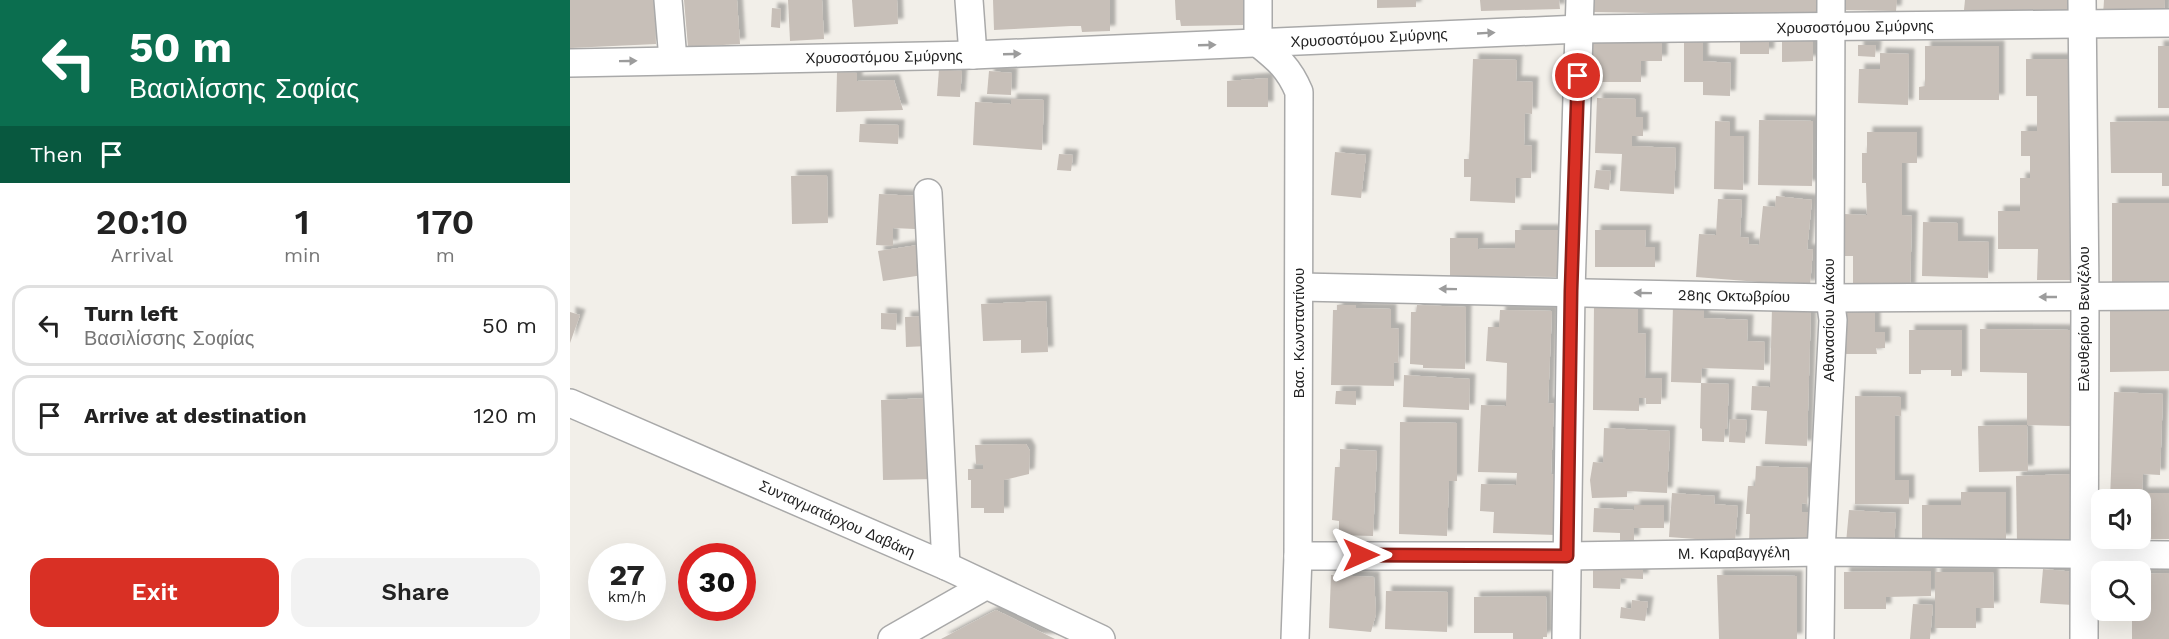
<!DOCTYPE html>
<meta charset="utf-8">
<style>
:root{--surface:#fff;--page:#f2f2f2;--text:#222;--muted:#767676;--line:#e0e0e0;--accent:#d93025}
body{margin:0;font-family:"Work Sans",sans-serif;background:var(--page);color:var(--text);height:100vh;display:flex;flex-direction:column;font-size:22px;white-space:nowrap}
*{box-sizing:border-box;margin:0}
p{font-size:20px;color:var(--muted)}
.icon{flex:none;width:33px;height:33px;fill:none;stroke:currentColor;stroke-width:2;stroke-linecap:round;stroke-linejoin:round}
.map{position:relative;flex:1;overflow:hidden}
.details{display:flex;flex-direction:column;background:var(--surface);width:570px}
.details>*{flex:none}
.hud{background:#0b6e4f;color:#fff;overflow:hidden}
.controls{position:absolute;left:1521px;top:489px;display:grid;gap:12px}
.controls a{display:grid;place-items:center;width:60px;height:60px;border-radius:12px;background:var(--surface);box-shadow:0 6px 24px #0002;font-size:30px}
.speed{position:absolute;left:18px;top:543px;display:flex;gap:12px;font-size:30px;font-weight:700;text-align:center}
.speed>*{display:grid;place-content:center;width:78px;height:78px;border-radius:50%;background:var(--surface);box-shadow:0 6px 24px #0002;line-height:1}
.speed small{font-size:15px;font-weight:400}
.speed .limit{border:9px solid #d22;background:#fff;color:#111}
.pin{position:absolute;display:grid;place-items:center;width:51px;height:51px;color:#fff;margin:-26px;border:3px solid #fff;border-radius:50%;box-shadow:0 2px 6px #0007}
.me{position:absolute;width:66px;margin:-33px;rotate:90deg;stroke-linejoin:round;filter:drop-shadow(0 0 4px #0008)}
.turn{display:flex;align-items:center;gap:21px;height:126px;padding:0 30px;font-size:27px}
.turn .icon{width:78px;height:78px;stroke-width:2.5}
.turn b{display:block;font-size:42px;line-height:51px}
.then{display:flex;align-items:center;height:57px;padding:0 30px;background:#0003;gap:12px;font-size:22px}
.eta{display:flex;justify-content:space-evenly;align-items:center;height:102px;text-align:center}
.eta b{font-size:36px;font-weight:600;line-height:42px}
.action{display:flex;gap:12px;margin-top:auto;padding:12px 30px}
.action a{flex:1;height:69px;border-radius:18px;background:var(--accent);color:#fff;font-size:24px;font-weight:600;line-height:69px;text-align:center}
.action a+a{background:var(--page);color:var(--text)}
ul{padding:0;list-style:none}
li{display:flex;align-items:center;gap:18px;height:81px;margin:0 12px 9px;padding:0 18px;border:3px solid var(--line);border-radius:18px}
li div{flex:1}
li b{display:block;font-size:22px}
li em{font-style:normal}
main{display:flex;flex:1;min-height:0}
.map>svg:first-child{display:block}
</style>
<main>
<section class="details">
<div class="hud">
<div class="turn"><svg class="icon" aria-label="left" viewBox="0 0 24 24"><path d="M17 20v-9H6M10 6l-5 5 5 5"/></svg><div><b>50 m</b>Βασιλίσσης Σοφίας</div></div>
<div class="then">Then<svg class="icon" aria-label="arrive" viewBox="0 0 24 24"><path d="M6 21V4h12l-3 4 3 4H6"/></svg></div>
</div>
<div class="eta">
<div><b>20:10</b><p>Arrival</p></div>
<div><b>1</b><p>min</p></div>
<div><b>170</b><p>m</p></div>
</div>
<ul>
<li><svg class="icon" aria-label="left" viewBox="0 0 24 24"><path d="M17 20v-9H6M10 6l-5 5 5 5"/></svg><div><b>Turn left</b><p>Βασιλίσσης Σοφίας</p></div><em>50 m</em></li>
<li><svg class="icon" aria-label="arrive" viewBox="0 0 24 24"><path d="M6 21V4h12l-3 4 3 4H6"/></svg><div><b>Arrive at destination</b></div><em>120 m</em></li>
</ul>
<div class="action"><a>Exit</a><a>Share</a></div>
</section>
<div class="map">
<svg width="1599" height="639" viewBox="0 0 1599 639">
<defs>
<filter id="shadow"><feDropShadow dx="5.5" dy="-5.5" stdDeviation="1.5" flood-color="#0004"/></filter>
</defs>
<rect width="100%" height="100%" fill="#f2efe9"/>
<g fill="#c7bfb8" filter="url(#shadow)">
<path d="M0 0H84L86 44 0 48Z"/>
<path d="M114 0H167L170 44 118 47Z"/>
<path d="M218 0H252L254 39 220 41Z"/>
<path d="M282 0H327L328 24 284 27Z"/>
<path d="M423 0H540V31L512 32 511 26H501L424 30Z"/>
<path d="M605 0H674V25L611 26 610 20H606Z"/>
<path d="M807 0H846V7L807 8Z"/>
<path d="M910 0H989L990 9 911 11Z"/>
<path d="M1024 0H1246V16L1024 12Z"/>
<path d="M1275 0H1327L1326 11 1275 10Z"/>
<path d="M1395 0H1508L1509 11 1394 10Z"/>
<path d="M1534 0H1595L1594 17 1533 15Z"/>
<path d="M202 8 211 9 210 28 201 27Z"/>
<rect x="1170" y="38" width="29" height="16"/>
<path d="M1212 38H1243V61L1212 62Z"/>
<path d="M1022 39H1092V61H1071V82H1022Z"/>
<path d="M1114 41H1133V61L1161 63 1160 96 1133 95V82H1114Z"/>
<path d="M1288 45H1306L1305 57 1288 56Z"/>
<path d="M1355 46H1429V100H1349V87L1355 86Z"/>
<rect x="1588" y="46" width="11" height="62"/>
<path d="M1310 53 1339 54 1338 105 1288 103 1289 69H1310Z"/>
<path d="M903 59 947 60 946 81 963 82 962 114 955 113 954 145 962 146 961 178H946L945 203 900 201 901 177H894V159H899Z"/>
<path d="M1456 59H1502L1501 280H1467L1468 249H1428V211H1450V178H1460V156H1451V131H1467V96H1456Z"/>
<path d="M369 69 392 71 390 97 367 96Z"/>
<path d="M419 71 442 73 441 95 417 94Z"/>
<path d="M267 72 287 73V81L324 80 333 110 266 112Z"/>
<path d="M698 78V107H657V81Z"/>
<path d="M1027 98 1066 99V117H1073V136H1062V146L1106 148 1104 194 1050 191 1052 154 1025 153Z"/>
<path d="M441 99 474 100 472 150 403 145 405 102 441 104Z"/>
<path d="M1189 120 1243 121 1242 186 1188 185Z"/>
<path d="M1145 121 1160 122V136H1174L1173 190 1144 189Z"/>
<path d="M1599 121V186H1592V173H1541L1540 122Z"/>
<path d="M290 124 329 125 328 144 289 142Z"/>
<path d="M1297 132H1347V163H1332V215L1342 216 1340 290 1283 289V256H1273L1274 214 1297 215 1296 183H1292V153H1297Z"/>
<path d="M765 152 796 155 791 198 761 195Z"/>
<path d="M489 154 503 155 501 171 487 170Z"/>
<path d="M1026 170 1041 171 1039 190 1024 188Z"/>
<path d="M257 175 258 223 222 224 221 176Z"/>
<path d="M309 194 347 196 345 229 323 228V246L306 245Z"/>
<path d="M1206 196 1242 200 1237 250 1243 249 1240 286 1126 277 1129 234 1146 235 1148 199 1172 200 1170 237 1179 238 1178 244 1189 245 1193 206 1205 207Z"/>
<rect x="1542" y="203" width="57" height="81"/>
<path d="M1353 222 1388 223V241L1419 242 1418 278 1352 276Z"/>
<path d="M945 230H988V277L880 276V238H908V249L945 248Z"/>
<path d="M1025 230H1076L1075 247H1085V267H1025Z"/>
<path d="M348 245 353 275 313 281 308 251Z"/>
<path d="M476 301 478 352 451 353V340L413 341 411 304Z"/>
<path d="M1024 304 1068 305V333L1076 334 1075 378H1092L1091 404H1076V398H1069V411L1023 410Z"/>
<path d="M767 305H786V308L821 309V328L829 329 828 363 824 362V386L761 385 763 310H767Z"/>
<path d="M847 305 896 307 895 369 853 368V365L840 364 841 312H846Z"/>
<path d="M1103 305 1134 306V318L1178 320 1177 341 1195 342 1194 370 1132 368 1131 383 1159 384 1157 429H1155L1154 442 1132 441V429L1130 428 1131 383 1101 382Z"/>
<path d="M1276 306H1305V332H1315V348H1306L1307 354H1276Z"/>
<path d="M1202 307H1241L1237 446 1195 444 1197 411 1181 410 1182 386 1200 387Z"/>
<path d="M1540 308H1599V371L1540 372Z"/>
<path d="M930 310 982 311 978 403 984 404 981 474 988 475 986 535 923 533 924 512 910 511 911 484 946 485 947 473 908 472 911 405 936 406 937 363 916 361 918 327H929Z"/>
<path d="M0 312 10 315 0 343Z"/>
<path d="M311 313 327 314 326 330 311 329Z"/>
<path d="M357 316 358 346 336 347 335 317Z"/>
<path d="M1410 329 1501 330 1500 426 1457 425V373L1410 372Z"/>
<path d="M1339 330H1392V376H1381V370H1351V374H1339Z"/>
<path d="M834 375 900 379 899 410 833 407Z"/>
<path d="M766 391H786V405L765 404Z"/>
<path d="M1544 392 1593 394 1590 475 1573 474 1572 493H1599V539H1570V500H1540Z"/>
<path d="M1285 396 1331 397V416L1325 415V480H1339V504H1285Z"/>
<path d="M363 398 366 479 313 480 311 400Z"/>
<path d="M1160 419 1177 420 1175 443 1159 442Z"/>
<path d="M830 422 887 423V481H879L877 536 829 534Z"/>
<path d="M1457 425 1458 471 1409 472 1408 426Z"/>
<path d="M1034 428 1100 431 1097 493 1057 491V497L1022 498 1020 480 1023 462 1033 463Z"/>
<path d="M456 444 460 451 459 474 434 480V513H414V508H401V480H398V469H413V464H406L405 445Z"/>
<path d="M770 449 807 451 803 536 769 535V521L762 520 765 467H770Z"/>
<path d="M1186 466 1238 468 1237 504 1232 503V512H1242L1241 546 1179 544 1180 514H1176L1178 486H1185Z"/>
<path d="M1507 474 1508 542 1447 543 1446 476Z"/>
<path d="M1391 492H1436V540H1352V505H1391Z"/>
<path d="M1102 493 1145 496 1144 504 1168 506 1165 542 1099 537Z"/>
<path d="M1064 505H1094V528H1064V541L1050 540V533L1023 532 1024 508 1064 510Z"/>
<path d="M1279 510 1326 513 1324 546 1276 543Z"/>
<path d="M1023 568H1073V579L1051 578 1050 589 1023 588Z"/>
<path d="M1473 569 1506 572 1503 605 1470 603Z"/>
<path d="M1361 571V596L1316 597V609H1274V572Z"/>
<path d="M1365 572H1423L1424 608H1406V628H1365Z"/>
<path d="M1599 573V639H1562V610H1570V574Z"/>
<path d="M761 575 804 577 806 614 801 632 759 628Z"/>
<path d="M1147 575 1227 576V639H1149Z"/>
<path d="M816 591 878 592 877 632 815 629Z"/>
<path d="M976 596 977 637H973V639H943V633H904V597Z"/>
<path d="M1062 600 1078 602 1075 621 1050 618 1051 607 1061 609Z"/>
<path d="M1343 604 1363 605 1360 639H1340Z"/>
<path d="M426 610 485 639H371Z"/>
</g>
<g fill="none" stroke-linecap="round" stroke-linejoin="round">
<g stroke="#a9a9a9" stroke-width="30">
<g id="minor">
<path d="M98 0 103 60"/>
<path d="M399 0 403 55"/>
<path d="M688 0V43C708 59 719 68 729 92L728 556 725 639"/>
<path d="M1512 0 1515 296 1514 639"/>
<path d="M0 63 403 55 1010 29 1599 23"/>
<path d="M358 193 376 566"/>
<path d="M730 287 1260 298 1599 296"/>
<path d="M0 403 376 566 531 639"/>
<path d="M728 556H997L1251 552 1599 555"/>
<path d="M322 639 415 586"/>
<path d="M996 639 1001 291 1010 0"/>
<path d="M1250 639 1251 552 1263 320 1260 298 1261 0"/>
</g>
</g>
<use href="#minor" stroke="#fff" stroke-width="27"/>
</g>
<defs><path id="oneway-solid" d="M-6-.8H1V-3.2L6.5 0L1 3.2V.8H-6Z" transform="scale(1.5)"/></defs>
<g fill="#9c9c9c">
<use href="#oneway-solid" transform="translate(916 33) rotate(-3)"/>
<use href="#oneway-solid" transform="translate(637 45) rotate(-2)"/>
<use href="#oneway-solid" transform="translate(442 54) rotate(-2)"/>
<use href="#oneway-solid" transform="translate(58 61) rotate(-1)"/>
<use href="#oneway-solid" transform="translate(878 289) rotate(-179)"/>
<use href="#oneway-solid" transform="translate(1073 293) rotate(-179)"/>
<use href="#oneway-solid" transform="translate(1478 297) rotate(180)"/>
</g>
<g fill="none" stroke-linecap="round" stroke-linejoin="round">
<g stroke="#8d1f18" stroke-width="15">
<path id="route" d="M791 555 997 556 1001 291 1008 76"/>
</g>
<use href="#route" stroke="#d93025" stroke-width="10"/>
</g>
<g text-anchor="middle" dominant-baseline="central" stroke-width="4.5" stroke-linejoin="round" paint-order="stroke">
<g font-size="15" fill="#222" stroke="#fff">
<text transform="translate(1285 27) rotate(-1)">Χρυσοστόμου Σμύρνης</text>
<text transform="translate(799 38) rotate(-3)">Χρυσοστόμου Σμύρνης</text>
<text transform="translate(314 57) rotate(-1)">Χρυσοστόμου Σμύρνης</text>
<text transform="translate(1164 296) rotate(1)">28ης Οκτωβρίου</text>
<text transform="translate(1514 319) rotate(-90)">Ελευθερίου Βενιζέλου</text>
<text transform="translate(1259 320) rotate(-90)">Αθανασίου Διάκου</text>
<text transform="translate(729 333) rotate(-90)">Βασ. Κωνσταντίνου</text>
<text transform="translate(267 519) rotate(24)">Συνταγματάρχου Δαβάκη</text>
<text transform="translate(1164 553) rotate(-1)">Μ. Καραβαγγέλη</text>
</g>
</g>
</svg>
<div class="controls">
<a><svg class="icon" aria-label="sound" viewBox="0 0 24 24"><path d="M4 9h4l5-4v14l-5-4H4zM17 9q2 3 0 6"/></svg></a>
<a><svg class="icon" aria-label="search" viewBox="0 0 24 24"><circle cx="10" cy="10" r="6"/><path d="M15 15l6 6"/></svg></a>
</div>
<div class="speed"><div>27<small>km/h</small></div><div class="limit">30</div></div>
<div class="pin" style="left:1008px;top:76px;background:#d93025"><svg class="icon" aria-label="arrive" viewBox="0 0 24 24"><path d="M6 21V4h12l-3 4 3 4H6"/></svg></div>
<svg class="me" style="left:791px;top:555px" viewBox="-20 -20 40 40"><path d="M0-17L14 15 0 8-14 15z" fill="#d93025" stroke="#fff" stroke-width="4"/></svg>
</div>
</main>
